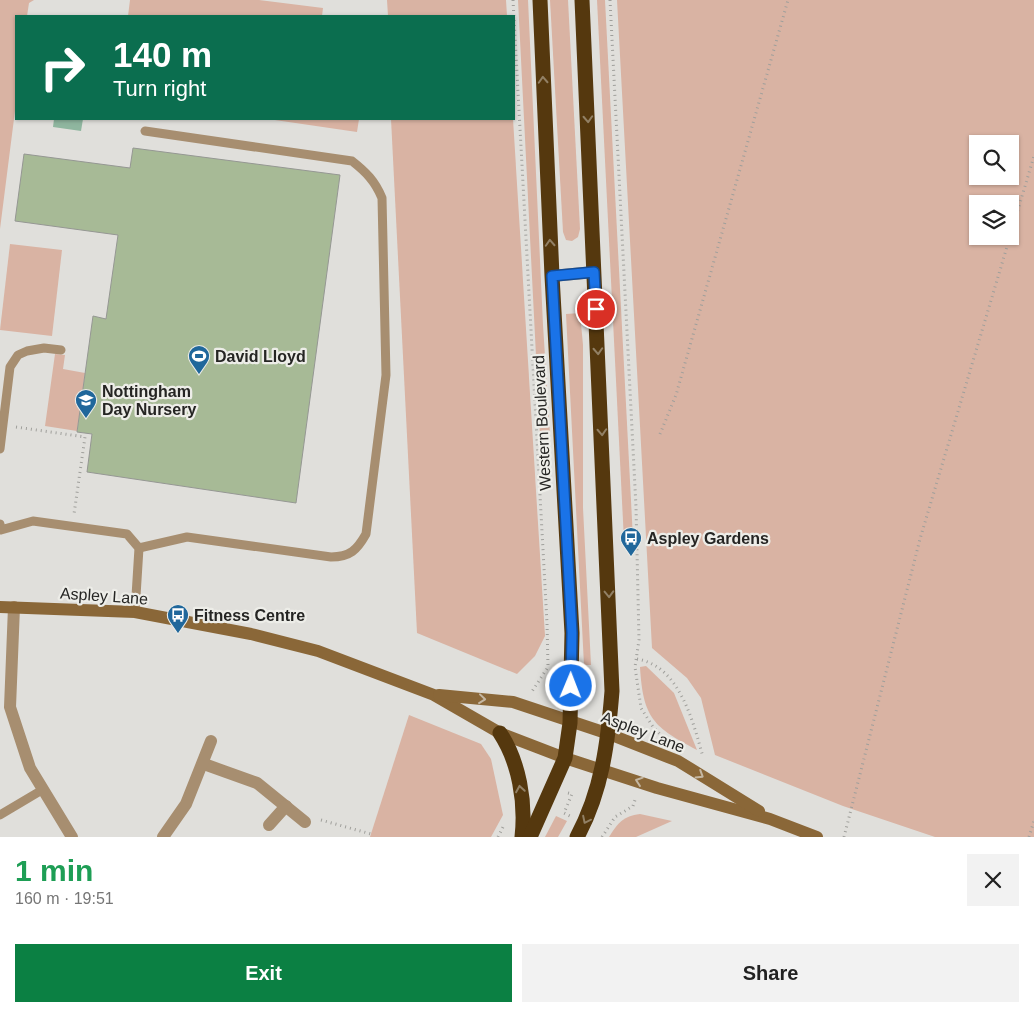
<!DOCTYPE html>
<meta charset="utf-8">
<style>
:root{--surface:#fff;--page:#f2f2f2;--text:#222;--muted:#767676;--accent:#0b8043}
body{margin:0;font-family:Helvetica,sans-serif;background:var(--page);color:var(--text);height:100vh;display:flex;flex-direction:column;font-size:19px;white-space:nowrap}
*{box-sizing:border-box;margin:0}
p{font-size:16px;color:var(--muted)}
.icon{flex:none;width:28px;height:28px;fill:none;stroke:currentColor;stroke-width:2;stroke-linecap:round;stroke-linejoin:round}
.map{position:relative;height:837px;overflow:hidden}
.details{display:flex;flex-direction:column;background:var(--surface);flex:1}
.details>*{flex:none}
.top-card{position:absolute;left:15px;top:15px;width:500px;height:105px;border-radius:0px;box-shadow:0 1px 4px #0004;background:#0b6e4f;color:#fff;overflow:hidden}
.buttons{position:absolute;left:969px;top:135px;display:grid;gap:10px}
.buttons a{display:grid;place-items:center;width:50px;height:50px;border-radius:0px;background:var(--surface);box-shadow:0 1px 4px #0004;font-size:25px}
.pin{position:absolute;display:grid;place-items:center;width:42px;height:42px;color:#fff;margin:-21px;border:2px solid #fff;border-radius:50%;box-shadow:0 1px 5px #0007}
.me{position:absolute;width:55px;margin:-28px;rotate:1deg;stroke-linejoin:round;filter:drop-shadow(0 0 4px #0008)}
.turn{display:flex;align-items:center;gap:18px;height:105px;padding:0 15px;font-size:22px}
.turn .icon{width:65px;height:65px;stroke-width:2.5}
.turn b{display:block;font-size:35px;line-height:42px}
.round{display:grid;place-items:center;flex:none;width:52px;height:52px;border-radius:0px;background:var(--page)}
.headline{display:flex;align-items:center;justify-content:space-between;height:85px;padding:0 15px}
h1{font-size:30px;font-weight:700;line-height:38px;color:#1e9e55}
.primary-button{display:flex;gap:10px;margin-top:auto;padding:10px 15px}
.primary-button a{flex:1;height:58px;border-radius:0px;background:var(--accent);color:#fff;font-size:20px;font-weight:700;line-height:58px;text-align:center}
.primary-button a+a{background:var(--page);color:var(--text)}
.map>svg:first-child{display:block}
</style>
<div class="map">
<svg width="1034" height="837" viewBox="0 0 1034 837">
<rect width="100%" height="100%" fill="#e0dfdb"/>
<g fill="#d9b3a3" fill-rule="evenodd">
<path d="M0 0H34L29 3 27 16H16V103L0 229Z"/>
<path d="M130 0H259L323 8 322 16H128Z"/>
<path d="M387 0H506L507 16H388Z"/>
<path d="M518 0H528L543 325 550 435H540Z"/>
<path d="M550 0H568L580 229 578 237 572 241 566 240 563 232Z"/>
<path d="M597 0H605L633 539 624 541Z"/>
<path d="M617 0H1034V837H935L843 806 715 755 701 698 687 678 652 648ZM978 144H1010V176H978ZM978 204H1010V236H978Z"/>
<path d="M268 119H359L357 132Z"/>
<path d="M391 119H513L545 636 535 656 517 674 417 633Z"/>
<path d="M10 244 62 250 52 336 0 330Z"/>
<path d="M580 313 583 345V508L591 665H584L566 314Z"/>
<path d="M55 354 65 355 63 369 85 373 77 431 45 426Z"/>
<path d="M646 666 674 693 697 750C653 727 643 718 640 667Z"/>
<path d="M409 715 481 744 491 759 503 815 491 837H370Z"/>
<path d="M640 814 672 821 636 837H609C618 823 623 816 640 814Z"/>
<path d="M556 816 567 821 558 837H545Z"/>
</g>
<path fill="#8fb69f" d="M54 119H83L81 131 53 127Z"/>
<path fill="#a7ba96" stroke="#959793" d="M133 148 340 175 296 503 87 472 92 434 77 432 93 316 106 319 118 235 15 221 24 154 130 168Z"/>
<g fill="none" stroke-linecap="round" stroke-linejoin="round">
<g stroke="#9f9f9b" stroke-width="3" stroke-dasharray="1 4" stroke-linecap="butt">
<path d="M513 0 547 623 548 667 531 693"/>
<path d="M610 0 636 507 639 640 635 667 641 708 653 727 663 737"/>
<path d="M16 427 85 437 74 514"/>
<path d="M660 434 676 395 788 0"/>
<path d="M637 659C680 666 693 722 703 757"/>
<path d="M568 793 572 794 564 813 570 816"/>
<path d="M321 820 371 834"/>
<path d="M498 837 504 825"/>
<path d="M602 837 615 817 633 806 636 797"/>
<path d="M844 837 920 539 1034 156"/>
<path d="M1029 837 1034 821"/>
</g>
<g stroke="#a78e70" stroke-width="9">
<path d="M0 449 10 367 18 355 27 351 44 348 61 350"/>
<path d="M0 524 1 530 33 521 127 534 139 548 135 612"/>
<path d="M139 548 187 537 331 557C350 557 357 550 366 534L386 375 382 198C375 181 366 172 352 161L145 131"/>
<path d="M0 815 42 790"/>
</g>
<g stroke="#a78e70" stroke-width="12">
<path d="M552 276 594 272"/>
<path d="M14 607 10 707 30 768 72 837"/>
<path d="M204 764 257 783 305 822"/>
<path d="M269 825 286 806"/>
<path d="M163 837 186 804 211 741"/>
</g>
<g stroke="#8a6738" stroke-width="12">
<path d="M0 607 135 612 251 634 318 651 434 695 500 733 565 758 657 788 770 819 817 837"/>
<path d="M439 695 513 702 609 734 678 761 759 811"/>
</g>
<g stroke="#55380e" stroke-width="15">
<path d="M500 733C519 762 526 802 522 837"/>
<path d="M530 837 565 758 570 723 572 633 552 276 540 0"/>
<path d="M577 837C602 791 608 742 612 691L582 0"/>
</g>
</g>
<defs><path id="oneway-chevron" d="M-2-3.5L2.5 0L-2 3.5" fill="none" stroke-width="1.6" stroke-linecap="round" stroke-linejoin="round" transform="scale(1.25)"/></defs>
<g stroke="#928065">
<use href="#oneway-chevron" transform="translate(543 80) rotate(-93)"/>
<use href="#oneway-chevron" transform="translate(588 119) rotate(87)"/>
<use href="#oneway-chevron" transform="translate(550 243) rotate(-93)"/>
<use href="#oneway-chevron" transform="translate(598 351) rotate(87)"/>
<use href="#oneway-chevron" transform="translate(602 432) rotate(87)"/>
<use href="#oneway-chevron" transform="translate(609 594) rotate(88)"/>
<use href="#oneway-chevron" transform="translate(520 789) rotate(-99)"/>
<use href="#oneway-chevron" transform="translate(586 820) rotate(116)"/>
</g>
<g stroke="#c5b7a2">
<use href="#oneway-chevron" transform="translate(482 699) rotate(6)"/>
<use href="#oneway-chevron" transform="translate(700 775) rotate(32)"/>
<use href="#oneway-chevron" transform="translate(639 781) rotate(-161)"/>
</g>
<g fill="none" stroke-linecap="round" stroke-linejoin="round">
<g stroke="#114b97" stroke-width="12">
<path id="route" d="M571 686 572 633 552 276 594 272 596 309"/>
</g>
<use href="#route" stroke="#1a73e8" stroke-width="9"/>
</g>
<defs>
<g id="stadium-pin" transform="scale(1.125)"><path d="M0 17L-7.5 6A9.5 9.5 0 1 1 7.5 6Z" fill="#20679b" stroke="#edede8"/><path d="M0-5a6.5 5 0 1 0 0 10a6.5 5 0 1 0 0-10ZM-3.5-1.8h7v3.6h-7Z" fill="#fff"/></g>
<g id="school-pin" transform="scale(1.125)"><path d="M0 17L-7.5 6A9.5 9.5 0 1 1 7.5 6Z" fill="#20679b" stroke="#edede8"/><path d="M0-5L7-2L0 1L-7-2ZM-4 1L0 2.5L4 1V4Q0 6-4 4Z" fill="#fff"/></g>
<g id="bus-pin" transform="scale(1.125)"><path d="M0 17L-7.5 6A9.5 9.5 0 1 1 7.5 6Z" fill="#20679b" stroke="#edede8"/><path d="M-5-6H5V4H4V6H2V4H-2V6H-4V4H-5ZM-3.5-4V0h7V-4ZM-3.5 1.2v1.5H-2V1.2ZM2 1.2v1.5H3.5V1.2Z" fill="#fff"/></g>
</defs>
<g fill-rule="evenodd">
<use href="#stadium-pin" x="199" y="356"/>
<use href="#school-pin" x="86" y="400"/>
<use href="#bus-pin" x="631" y="538"/>
<use href="#bus-pin" x="178" y="615"/>
</g>
<g text-anchor="middle" dominant-baseline="central" stroke-width="4.5" stroke-linejoin="round" paint-order="stroke">
<g font-size="16" font-weight="bold" fill="#252523" stroke="#edede8" text-anchor="start">
<text x="215" y="356">David Lloyd</text>
<text x="102" y="391">Nottingham<tspan x="102" dy="18">Day Nursery</tspan></text>
<text x="647" y="538">Aspley Gardens</text>
<text x="194" y="615">Fitness Centre</text>
</g>
<g font-size="16" fill="#252523" stroke="#edede8">
<text transform="translate(542 423) rotate(-93)">Western Boulevard</text>
<text transform="translate(104 596) rotate(4)">Aspley Lane</text>
<text transform="translate(643 732) rotate(21)">Aspley Lane</text>
</g>
</g>
</svg>
<div class="buttons">
<a><svg class="icon" aria-label="search" viewBox="0 0 24 24"><circle cx="10" cy="10" r="6"/><path d="M15 15l6 6"/></svg></a>
<a><svg class="icon" aria-label="layers" viewBox="0 0 24 24"><path d="M12 4l9 5-9 5-9-5zM3 14l9 5 9-5"/></svg></a>
</div>
<div class="pin" style="left:596px;top:309px;background:#d93025"><svg class="icon" aria-label="arrive" viewBox="0 0 24 24"><path d="M6 21V4h12l-3 4 3 4H6"/></svg></div>
<svg class="me" style="left:571px;top:686px" viewBox="-20 -20 40 40"><circle r="17" fill="#1a73e8" stroke="#fff" stroke-width="3"/><path d="M0-11L8 9 0 5-8 9z" fill="#fff"/></svg>
<div class="top-card">
<div class="turn"><svg class="icon" aria-label="right" viewBox="0 0 24 24"><path d="M7 20v-9h11M14 6l5 5-5 5"/></svg><div><b>140 m</b>Turn right</div></div>
</div>
</div>
<section class="details">
<div class="headline"><div><h1>1 min</h1><p>160 m · 19:51</p></div><a class="round"><svg class="icon" aria-label="close" viewBox="0 0 24 24"><path d="M6 6l12 12M18 6L6 18"/></svg></a></div>
<div class="primary-button"><a>Exit</a><a>Share</a></div>
</section>
